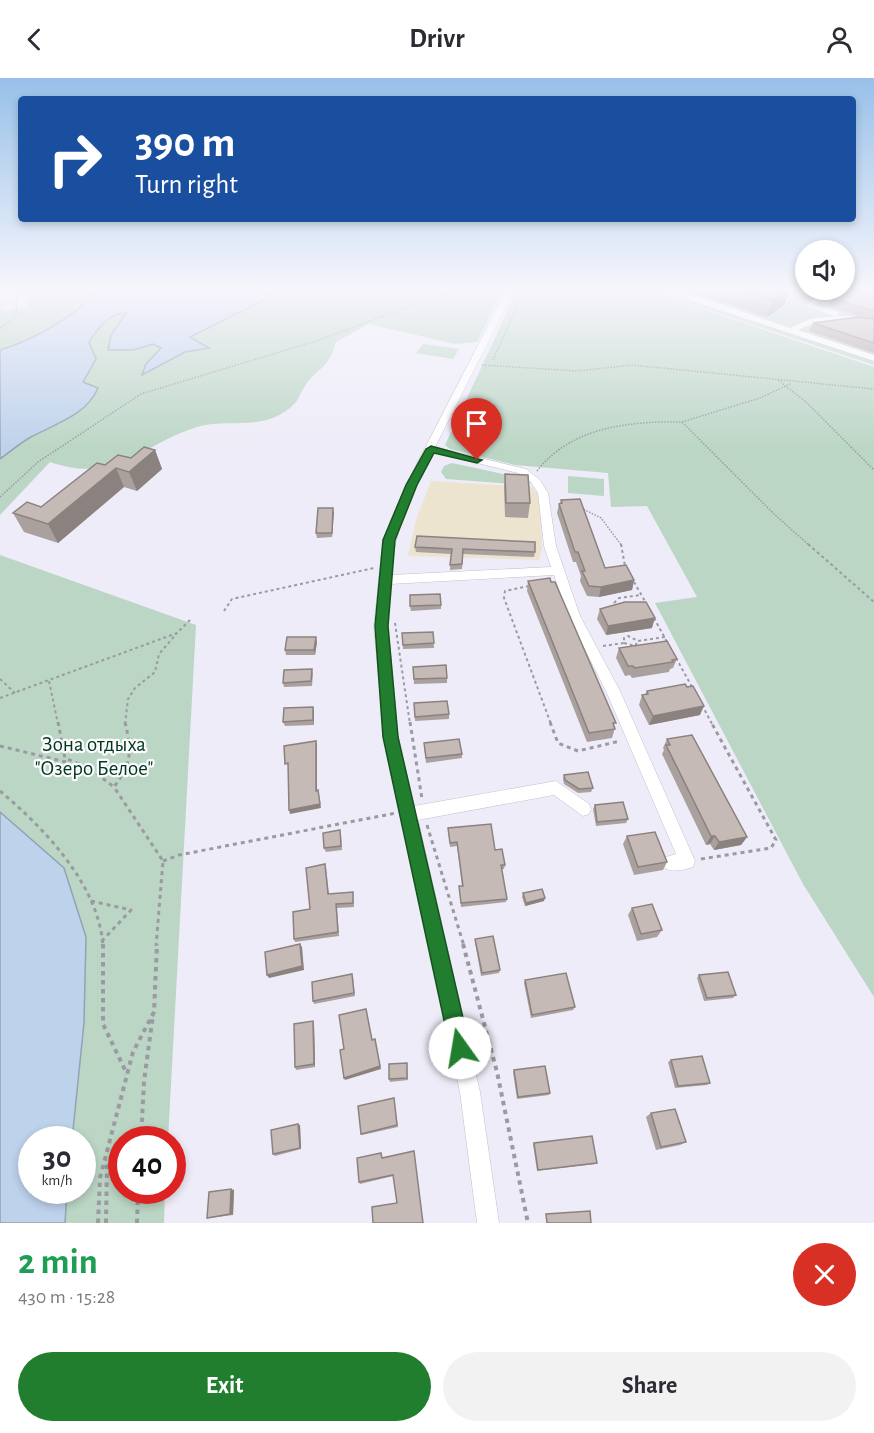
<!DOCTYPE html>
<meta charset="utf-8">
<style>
:root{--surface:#fff;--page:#f2f2f3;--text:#2b2b33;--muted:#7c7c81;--accent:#227e2f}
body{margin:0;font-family:"Alegreya Sans",sans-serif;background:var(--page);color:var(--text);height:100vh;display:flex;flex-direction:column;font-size:22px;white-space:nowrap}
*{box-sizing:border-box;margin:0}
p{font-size:20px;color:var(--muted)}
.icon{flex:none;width:33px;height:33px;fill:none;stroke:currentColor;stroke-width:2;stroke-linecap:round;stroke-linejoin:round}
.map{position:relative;height:1145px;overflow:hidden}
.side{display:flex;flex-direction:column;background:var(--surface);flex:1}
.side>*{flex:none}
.top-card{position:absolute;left:18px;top:18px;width:838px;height:126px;border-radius:6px;box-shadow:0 3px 9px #0003;background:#1a4fa0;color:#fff;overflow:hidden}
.fabs{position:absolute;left:795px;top:162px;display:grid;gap:12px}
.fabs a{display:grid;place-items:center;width:60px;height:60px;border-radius:50%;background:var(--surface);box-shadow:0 3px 9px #0003;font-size:30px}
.speed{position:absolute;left:18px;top:1048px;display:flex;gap:12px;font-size:30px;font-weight:700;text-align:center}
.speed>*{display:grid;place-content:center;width:78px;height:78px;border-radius:50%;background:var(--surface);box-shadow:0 3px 9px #0003;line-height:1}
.speed small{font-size:15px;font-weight:400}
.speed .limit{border:9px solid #d22;background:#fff;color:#111}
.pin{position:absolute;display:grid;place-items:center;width:51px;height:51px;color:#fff;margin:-62px -26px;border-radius:50% 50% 50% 0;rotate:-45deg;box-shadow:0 0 6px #0007}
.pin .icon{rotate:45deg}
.me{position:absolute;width:66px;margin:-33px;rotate:347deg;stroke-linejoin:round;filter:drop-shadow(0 0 4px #0008)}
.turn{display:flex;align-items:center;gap:21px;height:126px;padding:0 18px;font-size:27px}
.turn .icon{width:78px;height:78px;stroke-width:2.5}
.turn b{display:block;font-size:42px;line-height:51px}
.round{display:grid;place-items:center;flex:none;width:63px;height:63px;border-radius:32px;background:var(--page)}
.head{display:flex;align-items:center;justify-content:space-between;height:102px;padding:0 18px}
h1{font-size:36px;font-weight:700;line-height:45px;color:#1e9e55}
.cta{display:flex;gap:12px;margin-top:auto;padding:12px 18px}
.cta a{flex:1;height:69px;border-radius:36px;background:var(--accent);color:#fff;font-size:24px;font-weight:700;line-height:69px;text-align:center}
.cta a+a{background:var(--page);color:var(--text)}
header{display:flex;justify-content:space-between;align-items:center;height:78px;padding:0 18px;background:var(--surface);font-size:27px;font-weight:700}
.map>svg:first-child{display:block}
</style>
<header><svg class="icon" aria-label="back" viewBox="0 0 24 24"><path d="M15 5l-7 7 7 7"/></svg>Drivr<svg class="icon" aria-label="person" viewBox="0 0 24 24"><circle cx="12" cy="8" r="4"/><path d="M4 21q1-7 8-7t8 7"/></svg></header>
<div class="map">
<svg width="874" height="1145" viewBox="0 0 874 1145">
<rect width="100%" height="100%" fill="#eeecf8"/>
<path fill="#ece4ce" d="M431 403 532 409 540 419 542 471 539 482 408 478 416 442Z"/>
<g fill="#bbd6c5">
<path d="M26 211H102C72 239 40 260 0 272V231L7 233 27 228Z"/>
<path d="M279 211H503L477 264 455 266 369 246 336 264C327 294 319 287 305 308 298 319 299 324 286 333 256 353 228 340 197 349 141 366 117 407 50 384L0 437V381L28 360 67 341 85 296 96 281 89 265C99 251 108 236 126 235L111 257 133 272 153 266 161 270 146 286 143 296 185 274 208 271 189 259 268 220Z"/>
<path d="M518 211H644L874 289V919L803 806 655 525 697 519 647 428 611 429 608 395 515 387 450 371 445 367Z"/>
<path d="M669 211H739L792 226 812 212H825L804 230 828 212 874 211V287L671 219Z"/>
<path d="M423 266 459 271 453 281 416 275Z"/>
<path d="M452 385 512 398V406L446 401 441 394 444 388Z"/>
<path d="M568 398 604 401V418L568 415Z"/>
<path d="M0 477 196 547 168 1062H122V1113H165L164 1145H65L67 1113H82V1062H72L84 945 86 859 64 790 0 734Z"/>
</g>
<g fill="#bdd2eb" stroke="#93a2b4" stroke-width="1.5">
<path d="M102 211H279L268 220 190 259 209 270 185 274 142 297 146 286 161 270 153 266 133 272H108L111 257 126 235C108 235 98 251 89 264L96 281 83 304 98 310C87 337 55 346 31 359 20 365 10 374 0 381V272C40 260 72 239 102 211Z"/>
<path d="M0 734 64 790 86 859 84 945 72 1062H32V1113H67L65 1145H0Z"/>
</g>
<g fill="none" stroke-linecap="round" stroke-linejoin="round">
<g stroke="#c1c0ca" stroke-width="1">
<g id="minor">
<path d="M507 211H515L435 369 526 391 540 402 548 415 556 468 580 538 620 613 695 783 693 789C684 792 675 794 666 791L663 785 666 779 676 776 606 613 568 538 554 497 390 506 388 548 398 659 414 728 556 703 589 726 591 731 589 736 583 738 554 717 418 742 480 1014 499 1145H477L460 1014 384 659 374 548 383 462 406 407ZM433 374 518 395 531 404 538 415 544 468 551 489 391 497C393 453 413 413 433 374Z"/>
<path d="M669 211H677L790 250 810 241 835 238 805 228 827 212H834L815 227 839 234 837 238H854V242L814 245 798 252 874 277V283L674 217Z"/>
</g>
</g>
<g stroke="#9b9aa2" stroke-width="1.5" stroke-dasharray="1.5 1.5" stroke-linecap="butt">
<path d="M789 225 809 212"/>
<path d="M0 227 15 223"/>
<path d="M0 250 16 239 17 211"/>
<path d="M493 282 525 211"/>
<path d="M482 287 577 293 632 287 874 311"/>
<path d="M778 302 806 324 874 392"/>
<path d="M682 344 760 320 792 305"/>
<path d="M537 393C571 349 629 343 682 344L774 436 810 468"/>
<path d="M0 419 38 384 141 316 319 262 457 211"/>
<path d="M581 430 601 440 622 468"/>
</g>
<g stroke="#9b9aa2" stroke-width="2" stroke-dasharray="3 3" stroke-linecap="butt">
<path d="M621 466 625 488"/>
<path d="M808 466 874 524"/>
<path d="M634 504 646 525"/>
<path d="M529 508 505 513 504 520 551 646"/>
<path d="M614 525 619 520 641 517"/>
<path d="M224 533 232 521 374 490"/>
<path d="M654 540 667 564"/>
<path d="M395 545 410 646"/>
<path d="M624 565 635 568 638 563"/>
<path d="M603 568 624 565V560L628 558 638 563 665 559"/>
<path d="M676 580 692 609"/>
<path d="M0 601 15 615"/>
<path d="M49 603 58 646"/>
<path d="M0 620 177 555 192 540"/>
<path d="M702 627 712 646"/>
<path d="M125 646 128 621 135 610 155 594 159 576 177 555"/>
</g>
<g stroke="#9b9aa2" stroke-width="3" stroke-dasharray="4 4" stroke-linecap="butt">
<path d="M58 644 65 680 89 690 114 709"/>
<path d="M125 644C132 674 132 684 114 709L163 783 156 868"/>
<path d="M410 644 422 721"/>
<path d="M550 644 558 665 578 673 620 663"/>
<path d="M0 668 70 685"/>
<path d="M0 713C44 750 99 807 103 868"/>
<path d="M427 747 464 868"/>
<path d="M701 781 771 770 776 762 711 644"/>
<path d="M163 783 179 777 396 735"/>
<path d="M91 823 131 832 101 864"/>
</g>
<g stroke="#9b9aa2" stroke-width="4" stroke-dasharray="4.5 4.5" stroke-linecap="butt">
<path d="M103 866V946L127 996"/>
<path d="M463 866 497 994 528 1145"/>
<path d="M141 1062 144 1003 153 937"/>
<path d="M98 1145 100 1100 133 974 154 934 157 866"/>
<path d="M106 1145 107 1084"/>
<path d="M137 1145 138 1113"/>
</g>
<use href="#minor" fill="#fff" fill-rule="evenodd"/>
</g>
<g fill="#aaa09d">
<path d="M683 211H790L784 227 767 239Z"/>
<path d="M874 211V275L809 253 813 245 862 239 828 228 834 213Z"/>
<path d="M155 372 162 391 137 413 124 409 58 465 24 454 13 435 41 429 105 387Z"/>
<path d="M505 396 530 425 528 440 505 439 504 410Z"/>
<path d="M561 422 605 490 634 502 632 512 599 519 587 518 580 503 581 498 576 484H573L557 435 559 426H560Z"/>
<path d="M333 430 332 459 317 460 316 455Z"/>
<path d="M415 469 535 474 534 479 463 476 462 491 450 492 451 476 416 474Z"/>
<path d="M528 503 615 650 612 660 587 664 527 513Z"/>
<path d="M441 527V531L411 533 410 528Z"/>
<path d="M600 531 652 550 606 557 597 541Z"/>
<path d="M433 554 434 570 403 571 402 555Z"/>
<path d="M317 564 315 577H286L285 572Z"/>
<path d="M619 570 677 581 673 590 670 591 669 594 632 600 630 597 625 598 616 580Z"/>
<path d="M413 589 447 600V605L414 606Z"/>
<path d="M312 591 313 596 312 608 284 609 283 605Z"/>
<path d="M647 613 700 637 649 647 639 627 642 617H645Z"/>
<path d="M414 625 449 636V641L415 643Z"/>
<path d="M314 633V647L285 648 283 644Z"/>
<path d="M667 661 747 759 741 767 714 772 710 766 706 767 662 676 664 672 663 670Z"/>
<path d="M424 665 462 676V680L426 685Z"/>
<path d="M564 697 593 710 591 714 578 715 564 706 563 701Z"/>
<path d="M595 727 628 741 626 745 596 748 593 731Z"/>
<path d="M448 750 495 772 505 787 504 791H502L507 821 506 824 461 829 459 808H462L457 768 450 769Z"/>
<path d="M341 756 342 772 326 774 324 770Z"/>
<path d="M627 758 667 784 663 792 634 797 623 766Z"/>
<path d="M326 790 329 816 353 814 354 829 337 830 339 858 295 864 294 861 310 831Z"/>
<path d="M523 815 544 823 525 828 522 819Z"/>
<path d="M632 830 662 852 657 859 637 863 628 837Z"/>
<path d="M475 861 500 892 499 895 481 898 475 864Z"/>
<path d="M699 897 736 917 733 920 704 923 697 900Z"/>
<path d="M353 899 355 918 314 926 313 923Z"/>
<path d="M525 902 575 929 573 932 531 940 524 905Z"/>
<path d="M314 946 315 989 296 992 295 989Z"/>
<path d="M671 982 710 1005 707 1007 675 1010 668 984Z"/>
<path d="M407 985 408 1002 390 1004 389 1001Z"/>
<path d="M514 992 550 1015 549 1017 517 1021 513 994Z"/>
<path d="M394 1020 398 1049 362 1057 361 1056Z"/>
<path d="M651 1035 686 1064 680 1067 656 1072 646 1039Z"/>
<path d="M300 1047 301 1071 275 1078 273 1076Z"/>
<path d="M534 1065 597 1085 595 1086 537 1093 533 1066Z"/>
<path d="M414 1073 397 1125 393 1098 360 1106 359 1104 381 1075 382 1080Z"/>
<path d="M234 1112 233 1137 210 1140H207Z"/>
</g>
<g fill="#8b827f">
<path d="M790 211 784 227 767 239 773 222Z"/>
<path d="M155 372 162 391 137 413 129 394Z"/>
<path d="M116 390 124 409 58 465 48 446Z"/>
<path d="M333 430 334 435 332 459V455Z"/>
<path d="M634 502 632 512 599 519 601 509Z"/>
<path d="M655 540 652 550 606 557 608 548Z"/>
<path d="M316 559 317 564 315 577 314 572Z"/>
<path d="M704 628 700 637 649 647 653 638Z"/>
<path d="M313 629 314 633V647L313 642Z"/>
<path d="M316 663 317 667V717L316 713Z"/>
<path d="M318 712 321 730 290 736 289 732Z"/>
<path d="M711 758H715L710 766 706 767Z"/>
<path d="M747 759 741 767 714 772 719 764Z"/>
<path d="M545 820 544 823 525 828 526 825Z"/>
<path d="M300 866 302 869 304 892 269 900 267 897Z"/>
<path d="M313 943 314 946 315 989 314 986Z"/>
<path d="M375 961 381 991 345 1002 344 1000Z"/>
<path d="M298 1046 300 1047 301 1071 300 1070Z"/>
<path d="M231 1111 234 1112 233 1137 230 1136Z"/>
</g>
<g fill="#c6bab6" stroke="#8b827f" stroke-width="1.5">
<path d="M739 211H789L773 222Z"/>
<path d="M844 211H874V233L831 220 838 214 834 213 835 212H844Z"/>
<path d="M858 239 874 241V265L813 245Z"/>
<path d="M144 369 155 372 129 394 116 390 48 446 13 435 27 424 41 429 97 385 105 387 118 377 131 380Z"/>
<path d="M505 396 528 397 530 425H506Z"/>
<path d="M580 421 605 490 626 487 634 502 601 509 589 508 582 493H585L578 474H575L559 426 562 425 561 422Z"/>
<path d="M318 430H333L332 455H316Z"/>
<path d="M417 458 535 464V474L463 471 462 486 450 487 452 471 415 469Z"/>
<path d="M550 500 551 504H555L616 645H613L615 651 589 655 528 503Z"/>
<path d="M440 516 441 527 410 528V517Z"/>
<path d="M625 524H646L655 540 608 548 600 531Z"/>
<path d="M433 554 434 565 403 567 402 555Z"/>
<path d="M287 559H316L314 572H285Z"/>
<path d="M667 563 677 581 672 582 673 584 635 590 633 588H628L619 570Z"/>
<path d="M446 587 447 600 414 601 413 589Z"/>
<path d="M312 591 311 603 283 605 284 592Z"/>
<path d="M685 606 687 609 693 608 704 628 653 638 642 617 648 616 647 613Z"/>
<path d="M447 623 449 636 415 639 414 625Z"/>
<path d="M313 629V642L283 644 284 630Z"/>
<path d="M692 657 747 759 719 764 715 758H711L666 667H670L667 661Z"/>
<path d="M459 661 462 676 426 680 424 665Z"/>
<path d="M316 663V713L318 712 320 726 289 732 288 685 285 686 284 668Z"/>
<path d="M588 694 593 710 579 711 565 702 564 697Z"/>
<path d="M623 724 628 741 597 744 595 727Z"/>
<path d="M491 746 495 772 502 771 505 787H501L507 821 461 825 459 808H463L457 764 450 765 448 750Z"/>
<path d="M340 752 341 768 324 770 323 755Z"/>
<path d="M655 754 667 784 638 789 627 758Z"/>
<path d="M325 786 328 816 353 814V825L336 826 338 854 294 861 293 834 310 831 306 790Z"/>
<path d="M542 811 545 820 526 825 523 815Z"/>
<path d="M652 826 662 852 641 856 632 830Z"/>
<path d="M493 858 500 892 482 895 475 861Z"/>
<path d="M300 866 302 888 267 897 265 874Z"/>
<path d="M728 894 736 917 707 920 699 897Z"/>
<path d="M566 895 575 929 532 937 525 902Z"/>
<path d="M352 896 354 915 313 923 312 904Z"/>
<path d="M366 931 372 962 375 961 380 988 344 1000 340 972 344 971 339 937Z"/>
<path d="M313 943 314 986 295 989 294 946Z"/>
<path d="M702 978 710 1005 678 1008 671 982Z"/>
<path d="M407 985V1000L389 1001V986Z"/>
<path d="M545 988 550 1015 518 1019 514 992Z"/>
<path d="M394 1020 397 1047 361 1056 358 1028Z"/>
<path d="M675 1031 686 1064 661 1069 651 1035Z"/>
<path d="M298 1046 300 1070 273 1076 271 1052Z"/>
<path d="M592 1058 597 1085 538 1092 534 1065Z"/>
<path d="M414 1073 423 1145H373L372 1129 397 1125 393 1097 359 1104 357 1080 381 1075 382 1080Z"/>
<path d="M231 1111 230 1136 207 1140 209 1114Z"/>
<path d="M590 1133 591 1145H547L546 1136Z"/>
</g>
<linearGradient id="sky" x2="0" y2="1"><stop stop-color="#97c0e9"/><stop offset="0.57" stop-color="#f7f6fc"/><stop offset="1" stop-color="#f7f6fc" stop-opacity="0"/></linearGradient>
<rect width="874" height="371" fill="url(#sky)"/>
<path fill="#227e2f" stroke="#16521f" stroke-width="1.5" d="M431 368 482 382 477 385 434 375 417 407 395 462 388 548 398 659 470 970 467 978 460 981 453 978 450 970 383 659 375 548 383 462 406 407 426 371Z"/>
<g text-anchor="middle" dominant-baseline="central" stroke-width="4.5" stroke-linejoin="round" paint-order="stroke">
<g font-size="21" fill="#00361d" stroke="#fbfbfd">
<text x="94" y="666">Зона отдыха<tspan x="94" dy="24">"Озеро Белое"</tspan></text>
</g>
</g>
</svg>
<div class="fabs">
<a><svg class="icon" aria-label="sound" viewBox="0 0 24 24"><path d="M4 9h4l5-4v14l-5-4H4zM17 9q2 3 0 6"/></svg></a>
</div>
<div class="speed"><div>30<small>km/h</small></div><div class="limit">40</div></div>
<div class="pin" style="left:477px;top:382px;background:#d93025"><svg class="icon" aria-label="arrive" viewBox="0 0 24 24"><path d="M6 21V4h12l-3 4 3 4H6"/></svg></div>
<svg class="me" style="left:460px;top:970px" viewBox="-20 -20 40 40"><circle r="19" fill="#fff"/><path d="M0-13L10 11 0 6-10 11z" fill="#227e2f"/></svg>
<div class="top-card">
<div class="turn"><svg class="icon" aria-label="right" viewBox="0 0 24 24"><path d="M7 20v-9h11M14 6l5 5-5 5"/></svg><div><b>390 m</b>Turn right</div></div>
</div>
</div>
<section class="side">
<div class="head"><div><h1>2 min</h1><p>430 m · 15:28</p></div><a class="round" style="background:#d93025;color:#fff"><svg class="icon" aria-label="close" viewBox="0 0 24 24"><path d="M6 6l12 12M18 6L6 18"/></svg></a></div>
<div class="cta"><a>Exit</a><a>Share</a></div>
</section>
